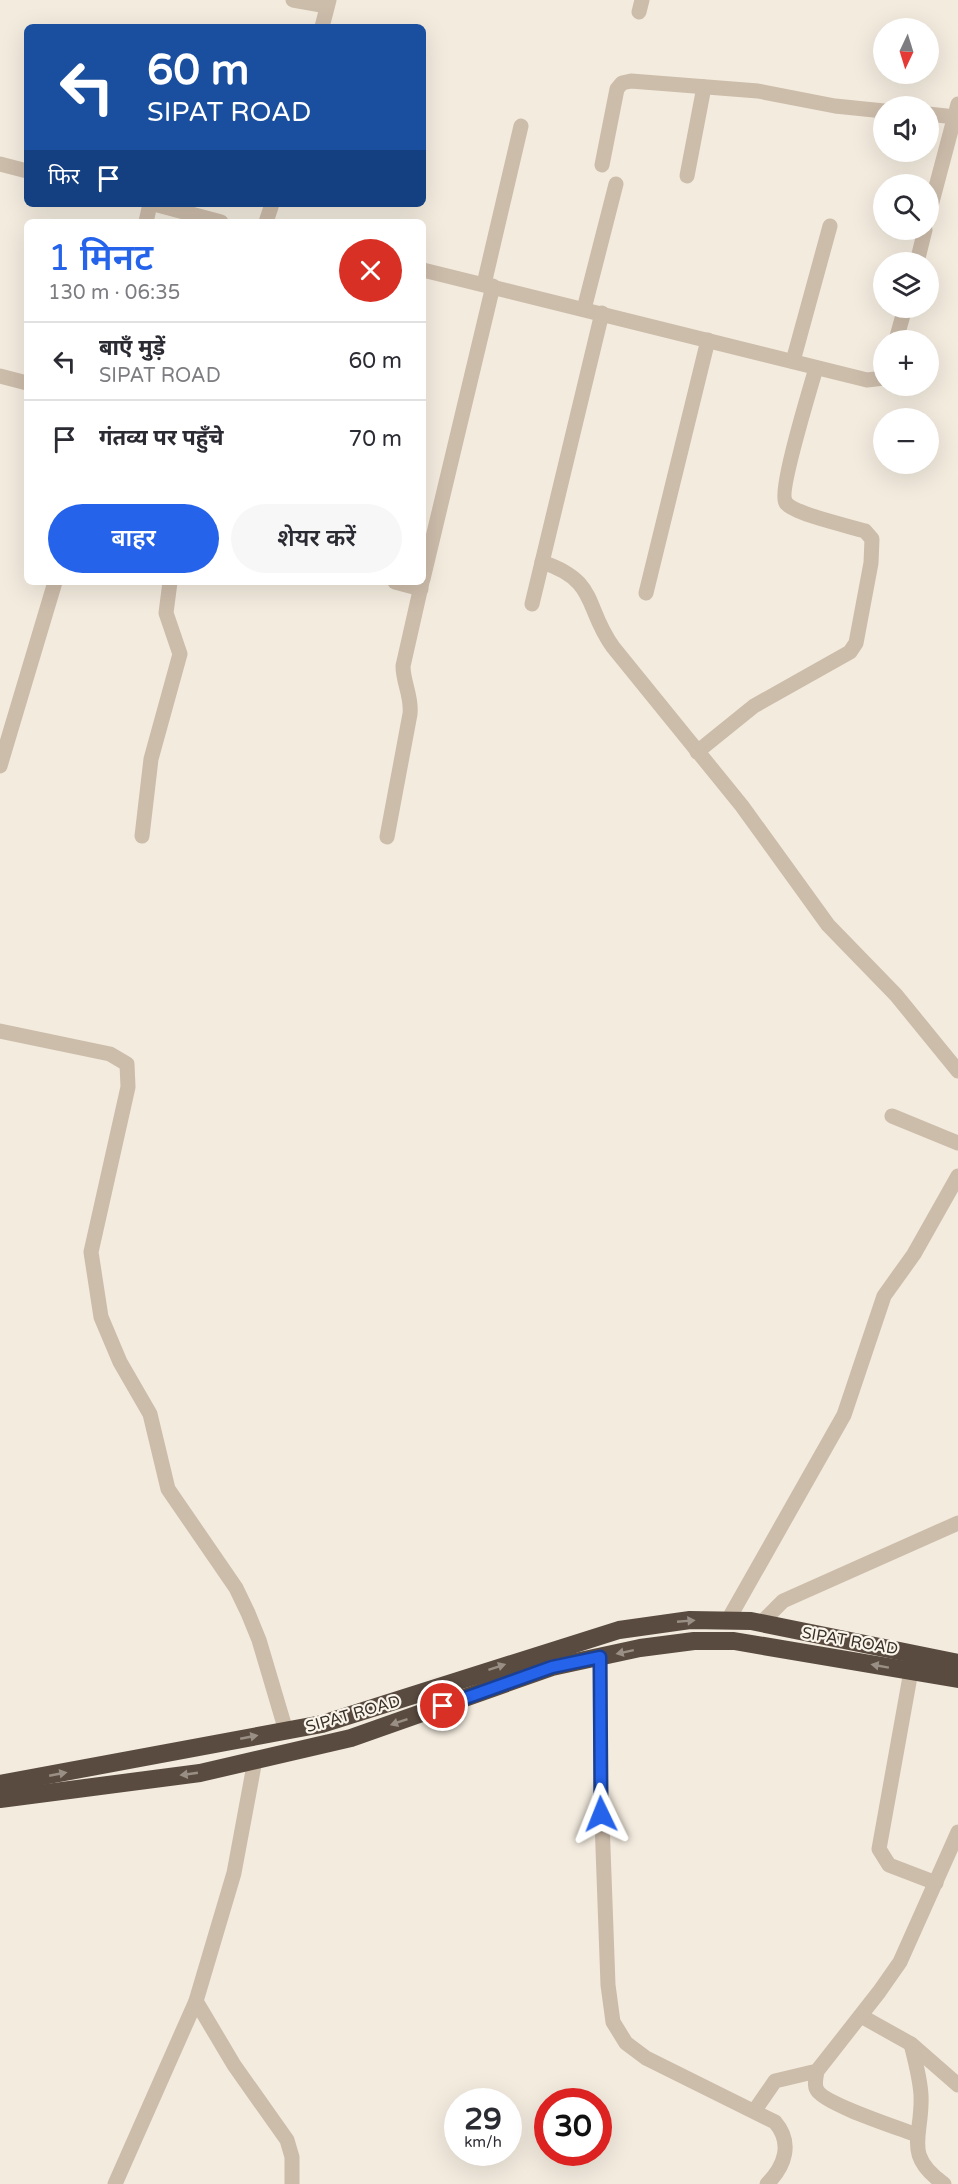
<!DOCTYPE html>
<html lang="hi">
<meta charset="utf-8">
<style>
:root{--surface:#fff;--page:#f7f7f7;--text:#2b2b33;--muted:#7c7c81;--line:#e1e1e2;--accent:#2563eb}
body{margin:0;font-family:"Varela Round","Noto Sans Devanagari",sans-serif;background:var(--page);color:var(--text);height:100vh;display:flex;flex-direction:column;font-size:22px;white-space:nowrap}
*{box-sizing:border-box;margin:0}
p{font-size:20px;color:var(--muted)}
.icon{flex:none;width:33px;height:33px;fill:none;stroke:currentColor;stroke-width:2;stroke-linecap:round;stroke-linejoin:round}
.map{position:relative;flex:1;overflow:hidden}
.details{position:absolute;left:24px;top:219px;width:402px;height:366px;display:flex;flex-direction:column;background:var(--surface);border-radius:9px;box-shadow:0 6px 24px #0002}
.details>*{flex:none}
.top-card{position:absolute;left:24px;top:24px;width:402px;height:183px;border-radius:9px;box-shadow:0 6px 24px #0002;background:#1a4fa0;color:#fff;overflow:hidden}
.needle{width:39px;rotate:184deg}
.buttons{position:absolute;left:873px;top:18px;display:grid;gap:12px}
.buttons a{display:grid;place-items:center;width:66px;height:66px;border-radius:50%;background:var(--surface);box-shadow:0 6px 24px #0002;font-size:30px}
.speed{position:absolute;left:444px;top:2088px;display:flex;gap:12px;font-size:30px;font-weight:700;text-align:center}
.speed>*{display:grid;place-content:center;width:78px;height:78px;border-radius:50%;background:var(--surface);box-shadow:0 6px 24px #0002;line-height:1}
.speed small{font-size:15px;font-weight:400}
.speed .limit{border:9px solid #d22;background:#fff;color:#111}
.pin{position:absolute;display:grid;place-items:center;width:51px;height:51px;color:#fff;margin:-26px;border:3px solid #fff;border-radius:50%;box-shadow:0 2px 6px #0007}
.me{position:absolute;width:66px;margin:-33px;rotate:358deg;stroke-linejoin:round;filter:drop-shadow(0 0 4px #0008)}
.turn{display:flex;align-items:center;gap:21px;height:126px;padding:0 24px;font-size:27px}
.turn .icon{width:78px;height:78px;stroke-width:2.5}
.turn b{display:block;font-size:42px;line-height:51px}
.then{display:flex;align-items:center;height:57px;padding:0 24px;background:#0003;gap:12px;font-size:22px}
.round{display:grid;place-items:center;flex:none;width:63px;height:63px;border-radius:32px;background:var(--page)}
.summary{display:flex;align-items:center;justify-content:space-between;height:102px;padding:0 24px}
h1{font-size:36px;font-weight:600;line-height:45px;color:var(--accent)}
.primary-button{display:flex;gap:12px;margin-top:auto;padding:12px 24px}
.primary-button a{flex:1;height:69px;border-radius:36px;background:var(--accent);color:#fff;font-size:24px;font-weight:600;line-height:69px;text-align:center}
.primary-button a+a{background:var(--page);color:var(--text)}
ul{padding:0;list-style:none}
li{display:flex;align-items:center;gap:18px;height:78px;padding:0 24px;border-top:2px solid var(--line)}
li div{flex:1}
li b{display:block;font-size:22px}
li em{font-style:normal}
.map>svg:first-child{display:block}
</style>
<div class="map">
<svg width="958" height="2184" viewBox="0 0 958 2184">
<rect width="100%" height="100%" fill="#f3ebde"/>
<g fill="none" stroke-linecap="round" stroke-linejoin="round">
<g stroke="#ccbcaa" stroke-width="15">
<path d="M293 0 327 6"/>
<path d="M639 12 642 0"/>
<path d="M322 27 329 0"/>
<path d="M928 114 955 117"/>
<path d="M0 164 27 171"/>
<path d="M602 165 617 89 622 83 631 81 758 91 835 106 884 111"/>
<path d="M687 176 704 87"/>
<path d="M154 204 221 222"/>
<path d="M928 217 958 104"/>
<path d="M146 222 150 204"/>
<path d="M266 222 272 204"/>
<path d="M917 262 925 230"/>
<path d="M423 270 867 380 884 378"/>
<path d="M484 284 521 126"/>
<path d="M584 309 616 184"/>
<path d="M896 340 905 308"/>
<path d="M793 361 830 226"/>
<path d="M0 376 27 383"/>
<path d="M542 562C599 581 584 607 613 647L742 806 828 925 896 995 958 1071"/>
<path d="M423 579 493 286"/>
<path d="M395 582 421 589"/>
<path d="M646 593 708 340"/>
<path d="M532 604 602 313"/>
<path d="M697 752 754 706 850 652 856 643 871 563 872 539 865 531C849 526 794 514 786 503 778 492 811 386 816 368"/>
<path d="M0 766 55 582"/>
<path d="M142 836 151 759 180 654 166 613 170 582"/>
<path d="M387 837 410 714C412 696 403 683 403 666L422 582"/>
<path d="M0 1031 110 1054 127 1064 128 1087 91 1252 101 1317 120 1362 150 1414 168 1489 236 1588 248 1613 259 1640 286 1731"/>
<path d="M892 1116 958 1143"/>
<path d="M728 1620 844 1415 884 1296 914 1254 958 1176"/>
<path d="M761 1623 783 1601 958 1523"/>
<path d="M600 1657 601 1793 608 1985 613 2022 626 2043 646 2058 775 2122C793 2143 785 2166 767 2184"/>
<path d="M911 1671 879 1849 889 1865 936 1883"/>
<path d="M196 2001 234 2065 287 2140 292 2157V2184"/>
<path d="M861 2016 911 2044 958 2085"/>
<path d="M911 2044C915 2060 920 2078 921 2095 923 2137 902 2154 944 2184"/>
<path d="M817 2071C816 2077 814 2085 817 2090 824 2104 899 2128 917 2135"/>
<path d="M755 2110 775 2081 817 2071 879 1992 900 1962 958 1832"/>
<path d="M115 2184 196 2001 234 1873 255 1760"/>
</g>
<g stroke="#5a4b40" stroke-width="18">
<path d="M0 1784 322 1724 619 1630 690 1620 751 1621 958 1663"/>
<path d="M0 1799 200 1773 351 1738 552 1667 640 1648 694 1641H734L958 1679"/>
</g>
</g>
<defs><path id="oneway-solid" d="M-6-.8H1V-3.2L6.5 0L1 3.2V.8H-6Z" transform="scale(1.5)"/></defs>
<g fill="#9a8f84">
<use href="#oneway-solid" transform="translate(686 1621) rotate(-5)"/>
<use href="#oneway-solid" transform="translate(625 1652) rotate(168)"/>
<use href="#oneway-solid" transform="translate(880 1666) rotate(-170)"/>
<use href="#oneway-solid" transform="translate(497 1667) rotate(-18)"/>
<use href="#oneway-solid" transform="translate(399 1722) rotate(161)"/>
<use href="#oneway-solid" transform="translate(249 1737) rotate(-11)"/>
<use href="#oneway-solid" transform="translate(58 1774) rotate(-11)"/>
<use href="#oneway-solid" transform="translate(189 1774) rotate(172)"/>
</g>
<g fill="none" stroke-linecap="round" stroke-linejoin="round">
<g stroke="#184099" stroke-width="15">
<path id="route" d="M443 1706 552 1667 600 1657 601 1814"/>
</g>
<use href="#route" stroke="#2563eb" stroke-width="10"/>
</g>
<g text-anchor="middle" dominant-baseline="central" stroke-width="4.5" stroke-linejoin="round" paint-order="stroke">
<g font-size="16" fill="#393029" stroke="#faf5eb">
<text transform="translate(850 1641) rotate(10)">SIPAT ROAD</text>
<text transform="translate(353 1714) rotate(-16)">SIPAT ROAD</text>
</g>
</g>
</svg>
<div class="buttons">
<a><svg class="needle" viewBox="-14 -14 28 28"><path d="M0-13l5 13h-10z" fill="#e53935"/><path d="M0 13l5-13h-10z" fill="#7c7c81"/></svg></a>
<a><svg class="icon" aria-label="sound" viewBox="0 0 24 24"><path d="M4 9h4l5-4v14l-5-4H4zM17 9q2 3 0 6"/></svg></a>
<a><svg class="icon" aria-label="search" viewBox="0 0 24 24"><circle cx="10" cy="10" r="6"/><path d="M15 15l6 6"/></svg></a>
<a><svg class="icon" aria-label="layers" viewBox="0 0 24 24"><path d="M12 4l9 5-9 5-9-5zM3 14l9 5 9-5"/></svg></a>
<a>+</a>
<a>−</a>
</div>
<div class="speed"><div>29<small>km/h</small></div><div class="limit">30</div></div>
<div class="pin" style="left:443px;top:1706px;background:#d93025"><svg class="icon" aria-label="arrive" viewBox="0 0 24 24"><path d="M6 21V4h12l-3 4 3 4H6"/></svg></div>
<svg class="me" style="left:601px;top:1814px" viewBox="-20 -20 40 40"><path d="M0-17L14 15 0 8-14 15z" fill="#2563eb" stroke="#fff" stroke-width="4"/></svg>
<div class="top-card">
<div class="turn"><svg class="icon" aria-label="left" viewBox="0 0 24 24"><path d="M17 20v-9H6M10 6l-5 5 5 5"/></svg><div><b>60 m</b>SIPAT ROAD</div></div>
<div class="then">फिर<svg class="icon" aria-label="arrive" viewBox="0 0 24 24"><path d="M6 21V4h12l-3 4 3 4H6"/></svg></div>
</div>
<section class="details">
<div class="summary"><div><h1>1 मिनट</h1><p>130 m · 06:35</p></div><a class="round" style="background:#d93025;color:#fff"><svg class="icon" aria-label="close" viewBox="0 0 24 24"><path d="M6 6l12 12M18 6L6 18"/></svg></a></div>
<ul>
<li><svg class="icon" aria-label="left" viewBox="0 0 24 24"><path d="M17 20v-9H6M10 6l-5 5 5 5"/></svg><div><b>बाएँ मुड़ें</b><p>SIPAT ROAD</p></div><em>60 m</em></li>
<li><svg class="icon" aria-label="arrive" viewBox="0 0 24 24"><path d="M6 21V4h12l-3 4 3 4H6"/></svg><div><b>गंतव्य पर पहुँचे</b></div><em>70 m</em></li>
</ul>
<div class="primary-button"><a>बाहर</a><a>शेयर करें</a></div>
</section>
</div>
